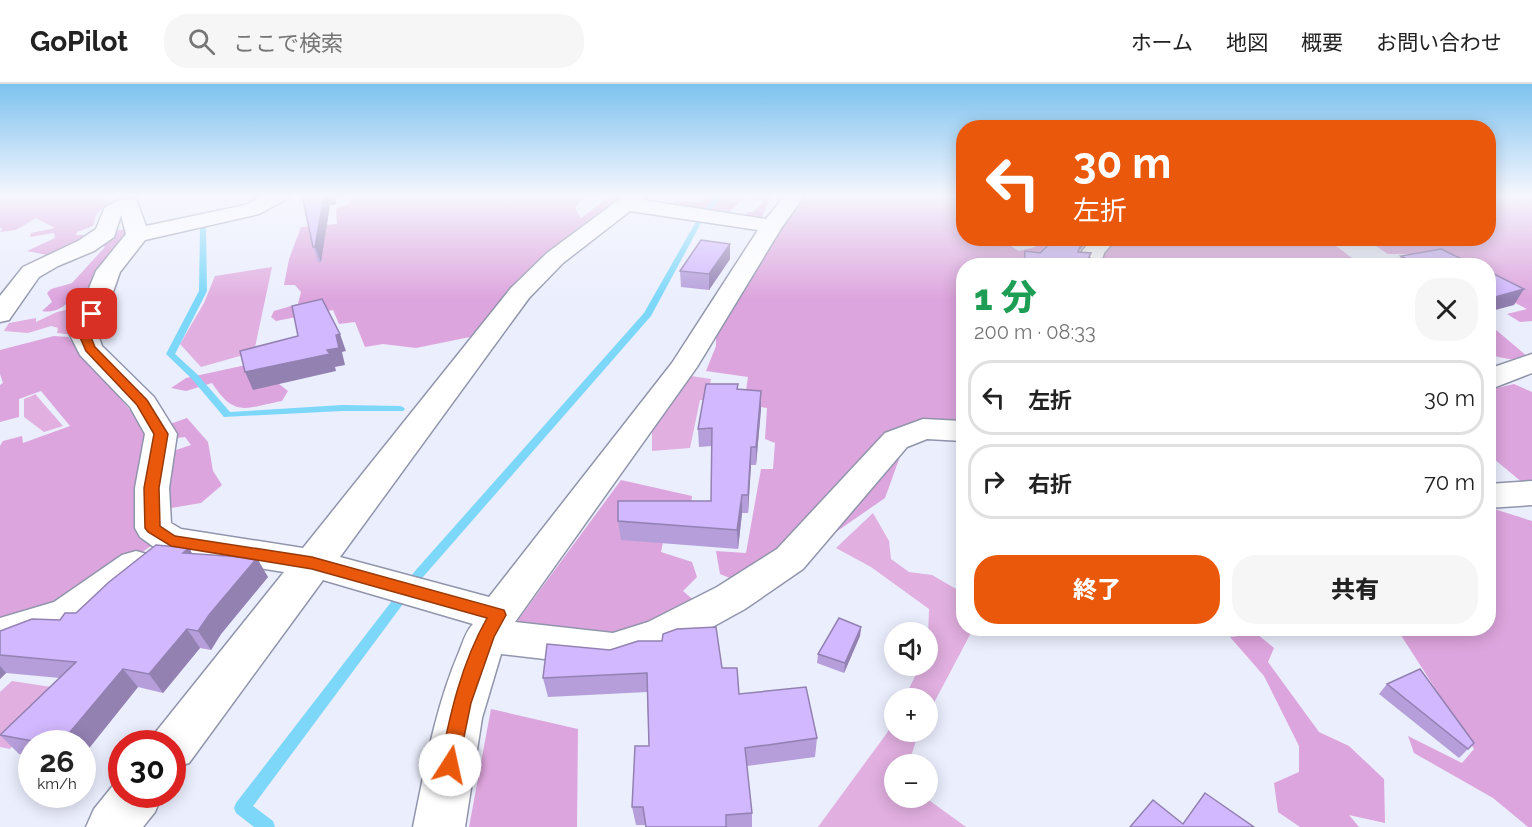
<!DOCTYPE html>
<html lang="ja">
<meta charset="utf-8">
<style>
:root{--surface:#fff;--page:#f6f6f6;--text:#222;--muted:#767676;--line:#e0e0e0;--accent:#ea580c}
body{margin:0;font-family:Raleway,"Noto Sans JP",sans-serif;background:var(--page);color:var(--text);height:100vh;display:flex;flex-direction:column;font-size:22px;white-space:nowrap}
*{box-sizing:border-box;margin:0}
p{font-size:20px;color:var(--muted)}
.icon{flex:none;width:33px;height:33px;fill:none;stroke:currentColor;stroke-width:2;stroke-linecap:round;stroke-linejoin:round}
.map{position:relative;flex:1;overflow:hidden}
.panel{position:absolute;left:956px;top:174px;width:540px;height:378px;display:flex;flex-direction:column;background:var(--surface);border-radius:24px;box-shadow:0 3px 15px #0003}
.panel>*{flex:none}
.top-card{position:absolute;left:956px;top:36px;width:540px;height:126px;border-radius:24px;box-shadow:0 3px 15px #0003;background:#ea580c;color:#fff;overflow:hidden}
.fabs{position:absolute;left:884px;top:538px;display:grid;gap:12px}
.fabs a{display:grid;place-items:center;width:54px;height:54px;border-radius:50%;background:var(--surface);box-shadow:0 3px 15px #0003;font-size:30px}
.speed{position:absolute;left:18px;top:646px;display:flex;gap:12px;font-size:30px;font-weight:700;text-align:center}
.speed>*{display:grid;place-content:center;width:78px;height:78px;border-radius:50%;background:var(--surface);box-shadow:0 3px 15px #0003;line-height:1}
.speed small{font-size:15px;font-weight:400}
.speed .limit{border:9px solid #d22;background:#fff;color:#111}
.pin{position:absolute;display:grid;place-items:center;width:51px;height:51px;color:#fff;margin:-26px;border-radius:12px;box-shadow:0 3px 9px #0006}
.me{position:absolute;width:66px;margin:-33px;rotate:10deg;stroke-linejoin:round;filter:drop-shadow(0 0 4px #0008)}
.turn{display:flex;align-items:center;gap:21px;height:126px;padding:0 18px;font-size:27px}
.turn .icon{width:78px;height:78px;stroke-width:2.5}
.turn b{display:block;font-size:42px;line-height:51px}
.round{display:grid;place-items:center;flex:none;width:63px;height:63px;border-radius:24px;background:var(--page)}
.summary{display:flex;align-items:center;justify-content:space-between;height:102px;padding:0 18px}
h1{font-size:36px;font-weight:800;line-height:45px;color:#1e9e55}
.primary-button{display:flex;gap:12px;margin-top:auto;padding:12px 18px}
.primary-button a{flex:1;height:69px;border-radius:24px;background:var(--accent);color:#fff;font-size:24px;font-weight:800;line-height:69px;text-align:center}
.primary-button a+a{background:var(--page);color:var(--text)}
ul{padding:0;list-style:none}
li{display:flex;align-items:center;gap:18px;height:75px;margin:0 12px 9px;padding:0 6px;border:3px solid var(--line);border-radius:24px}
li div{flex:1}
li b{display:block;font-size:22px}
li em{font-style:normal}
header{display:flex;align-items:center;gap:36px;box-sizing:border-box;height:84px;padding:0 30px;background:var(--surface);border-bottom:2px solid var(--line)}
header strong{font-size:28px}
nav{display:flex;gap:33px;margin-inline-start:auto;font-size:21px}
.search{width:420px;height:54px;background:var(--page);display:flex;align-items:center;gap:15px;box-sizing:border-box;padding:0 21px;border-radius:24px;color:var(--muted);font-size:22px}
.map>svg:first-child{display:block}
</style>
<header>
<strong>GoPilot</strong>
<div class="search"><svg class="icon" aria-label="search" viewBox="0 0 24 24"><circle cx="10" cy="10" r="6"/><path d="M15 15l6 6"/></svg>ここで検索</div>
<nav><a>ホーム</a><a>地図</a><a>概要</a><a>お問い合わせ</a></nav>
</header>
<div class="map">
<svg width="1532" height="743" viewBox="0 0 1532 743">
<rect width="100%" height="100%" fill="#ebeefd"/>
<g fill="#e1afe0">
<path d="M272 183 254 268 201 283 180 260 204 219 215 192Z"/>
<path d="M80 223 74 251 57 249 58 244 51 242 28 249 4 247 9 239 36 234V238L57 228Z"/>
<path d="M691 292 711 295 707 316H700L690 364 652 367V345Z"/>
<path d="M36 310V311L63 342 44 348 24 333V315Z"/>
<path d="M873 429 889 457 891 475 909 488 932 491 963 509V544L973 545 927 632V615H904L920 582H927L929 525 871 483 836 464Z"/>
<path d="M12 597 64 605 10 665 0 663V608Z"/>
<path d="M894 634V648H919L908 681H894V714H926L966 743H818L887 649Z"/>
</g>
<g fill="#dda5dd">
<path d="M0 111H99L110 119 97 129 93 142 77 148 76 151H93L52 172 27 167 55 154 54 149 30 153 31 149 55 144 36 134 16 146 0 148 3 144H0Z"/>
<path d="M352 111H598L597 113 582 115 575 124 581 134 612 111H626L520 193 470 253 416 264 383 260 365 263 355 238 339 240 333 226 276 237 271 233 274 227 298 220 301 208 295 201H284L289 175 301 143 337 140 336 125 350 119Z"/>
<path d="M708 111 772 112 761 135 741 134 748 128H753L764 117 744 114 726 131 669 124 675 117 700 118Z"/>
<path d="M814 111H948L963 120V154L1008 155 1009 161 1019 167 1035 163 1041 155H1076L1037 180 963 182V342L926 341 902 367 885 414 820 459 732 495 720 490 716 467 746 469 761 385H773L775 359 765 355 767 324 744 320 748 293 706 287 716 262V253L801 114Z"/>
<path d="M1488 111H1532V237L1520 238 1507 230 1527 225 1488 205V182L1442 181 1420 170H1388L1370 158 1361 155 1488 154Z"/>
<path d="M128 145 122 158 91 195 88 213C83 215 73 215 69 218 60 225 54 229 42 227L52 218 47 209 51 205 72 199 105 163 101 161 119 146Z"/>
<path d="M1111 154 1327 155 1361 181 1095 182Z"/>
<path d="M1488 240H1489L1528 273 1514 276 1488 271Z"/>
<path d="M54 252 68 253 152 352 155 459 69 521 0 537V362L3 357 22 352 23 359 70 342 41 307 19 315V333L0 338V301L3 299 0 290V266Z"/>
<path d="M246 281 261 297 279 300 288 307 282 317C245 324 235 334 212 299L186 307 171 304 186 294Z"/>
<path d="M1514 300 1532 308V399H1523L1488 370V306Z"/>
<path d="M187 334 208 358 213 387 222 401 201 419 171 424 167 369 191 361 185 353 170 355 167 341Z"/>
<path d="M621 396 692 412 690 432 668 434 661 468 692 478 697 493 683 507 697 519 640 544 596 554 515 540Z"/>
<path d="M1488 423 1532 437V743H1528L1493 714 1414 669 1408 652 1462 679 1474 665 1397 545 1488 544Z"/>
<path d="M1257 550 1274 564 1268 578 1319 648 1349 662 1384 695 1385 739 1349 731 1359 743H1300L1278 728 1274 699 1299 688V662L1264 592 1230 553Z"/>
<path d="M491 625 578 645 577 743H469Z"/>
</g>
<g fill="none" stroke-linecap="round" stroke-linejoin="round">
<g fill="#7cd7f9" fill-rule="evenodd">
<path d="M716 111H722L700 141 651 232 423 493 253 722 273 737 275 743H254L236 729 234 724 236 719 415 487 644 229 694 141Z"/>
<path d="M203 142 206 144 207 207 175 270 197 290 230 328 342 321 400 322 403 323 405 325 403 327H342L224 333 191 294 166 270 199 207 200 144Z"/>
</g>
<g stroke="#9095ab" stroke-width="3">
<g id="minor">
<path d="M265 111H290L287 115 259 130 145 156 120 188 98 251 102 262 154 313 177 350 169 404 171 439 181 445 303 464 511 204 547 169 625 111H647L643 116 766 135 785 111H805L782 143 697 283 515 538 613 549 648 538 717 503 777 465 885 349 923 335 963 337V357L927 355 907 363 803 485 745 525 676 563 613 583 501 570 482 634 465 743H413C425 684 435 624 459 568 463 558 466 547 473 540L323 496 189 679 172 685V660H150L155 649 284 488 171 470 158 466 140 453 135 444V404L145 350 130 323 80 271 70 251 96 187 126 150 121 131 114 153 94 167 58 182 39 193 9 236 0 238V212L23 183 78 157 96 145 105 123C115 118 124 112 136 115L146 142 245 121ZM630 127 758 146 672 279 489 513 340 473 529 214 563 179Z"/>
<path d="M1093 154H1117L1104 169 1100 182H1076L1082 167Z"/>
<path d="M1532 270V289L1488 306V285Z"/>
<path d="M1532 397V421L1488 424V400Z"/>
<path d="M136 467 150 471 155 481 150 491 82 540 0 568V534L54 518 122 471Z"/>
<path d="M119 694H122V711H162L155 728 143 743H86L94 725Z"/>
</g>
</g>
<use href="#minor" fill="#fff" fill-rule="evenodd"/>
</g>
<g fill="#b59eda">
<path d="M302 111H341V114L335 115 336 120 330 121 321 178H318L313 163Z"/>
<path d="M1401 172 1476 182H1396Z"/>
<path d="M730 175 709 206 681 203 680 187Z"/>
<path d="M738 305 761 325 756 381H751L748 429H742L738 465 621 456 618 437 711 417 712 362 699 363 698 345Z"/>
<path d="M189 464 192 470 268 493 221 550 211 566 200 564 163 609 138 603 82 673V660H32V672L19 670 0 651 60 594 6 589 0 595V547L60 536 76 529Z"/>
<path d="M861 543 860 552 844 589 817 579 818 570Z"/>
<path d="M722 584 739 610 817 654 815 673 747 682 752 729V743H646V741H636L632 723 649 662 647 608 548 613 543 594Z"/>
<path d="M1387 600 1474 659 1459 674 1379 610Z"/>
</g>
<g fill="#9381b2">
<path d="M324 111H341V114L335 115 336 120 330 121 321 178 315 163Z"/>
<path d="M1083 154H1090L1080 166 1075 182Z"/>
<path d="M730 160V175L709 206V190Z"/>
<path d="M1524 205 1514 221 1488 228V215Z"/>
<path d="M340 250 346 267 342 268 345 281 335 283 336 287 253 306 245 288 327 266 336 251Z"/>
<path d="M761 307V325L756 381V363Z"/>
<path d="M751 363V381L748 429V411Z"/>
<path d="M742 411V429L738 465 737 446Z"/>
<path d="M189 464 200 483 183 469Z"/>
<path d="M257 474 268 493 221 550 211 566 198 547 209 531Z"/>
<path d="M861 543 860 552 844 589 845 579Z"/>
<path d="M187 545 200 564 163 609 149 590Z"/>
<path d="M0 582 6 589 0 595Z"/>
<path d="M123 585 138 603 82 673V660H60Z"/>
</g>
<g fill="#d2b8fe" stroke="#9381b2" stroke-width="1.5">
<path d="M302 111H324L315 163H313Z"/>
<path d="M1056 154H1083L1078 168 1091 169 1089 173 1100 182H1024L1025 167 1040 169Z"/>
<path d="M701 156 730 160 709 190 680 187Z"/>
<path d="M1441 165 1476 182H1420L1401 172Z"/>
<path d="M1488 187 1524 205 1488 215Z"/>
<path d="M322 215 340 250 336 251 339 264 327 266 330 270 245 288 240 267 298 252 292 222Z"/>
<path d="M706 300H738L737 305 761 307 756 363H751L748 411H742L737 446 618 437V417H711L712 344 698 345Z"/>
<path d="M156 461 189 464 183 469 257 474 209 531 198 547 187 545 149 590 123 585 60 660H49L0 651 76 578 0 571V547L32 535 60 536 65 529H76L109 498Z"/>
<path d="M839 534 861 543 845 579 818 570Z"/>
<path d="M716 543 722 584H737L739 610 806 603 817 654 745 664 752 729 726 731V743H646L643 723H632L635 662H649L647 589 543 594 547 560 610 566 638 557H662L663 550 677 545Z"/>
<path d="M1420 585 1474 659 1468 665 1387 600Z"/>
<path d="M1205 709 1254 743H1130L1153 716 1183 740Z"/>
</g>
<linearGradient id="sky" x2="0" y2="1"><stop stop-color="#7dc2ef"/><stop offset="0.52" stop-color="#f6f7fe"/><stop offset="1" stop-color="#f6f7fe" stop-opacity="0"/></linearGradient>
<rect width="1532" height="215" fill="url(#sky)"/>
<path fill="#ea580c" stroke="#983908" stroke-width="1.5" d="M92 226 97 230 90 251 95 263 147 316 168 350 159 404 160 442 175 452 312 473 504 526 506 531 494 553 471 619 457 687 450 690 443 687 440 681C450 630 461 580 487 534L312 485 171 462 148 448 145 444 144 404 154 350 137 321 86 267 79 251 87 230Z"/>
</svg>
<div class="fabs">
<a><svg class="icon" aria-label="sound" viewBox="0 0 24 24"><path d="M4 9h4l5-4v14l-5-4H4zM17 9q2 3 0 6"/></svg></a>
<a>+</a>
<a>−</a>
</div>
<div class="speed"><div>26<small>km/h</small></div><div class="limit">30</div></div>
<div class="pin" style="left:92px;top:230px;background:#d93025"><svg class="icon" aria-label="arrive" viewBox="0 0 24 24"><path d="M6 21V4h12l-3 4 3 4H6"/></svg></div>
<svg class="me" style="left:450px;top:681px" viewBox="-20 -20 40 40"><circle r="19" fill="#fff"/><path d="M0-13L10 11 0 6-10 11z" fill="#ea580c"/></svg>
<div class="top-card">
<div class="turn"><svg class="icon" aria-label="left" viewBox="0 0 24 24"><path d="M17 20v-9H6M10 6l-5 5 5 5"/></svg><div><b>30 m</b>左折</div></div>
</div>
<section class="panel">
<div class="summary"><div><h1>1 分</h1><p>200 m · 08:33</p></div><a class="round"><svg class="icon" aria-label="close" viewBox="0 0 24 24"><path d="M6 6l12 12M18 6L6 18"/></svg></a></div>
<ul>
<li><svg class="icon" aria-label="left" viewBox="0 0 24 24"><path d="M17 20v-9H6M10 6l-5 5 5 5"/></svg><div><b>左折</b></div><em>30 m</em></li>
<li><svg class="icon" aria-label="right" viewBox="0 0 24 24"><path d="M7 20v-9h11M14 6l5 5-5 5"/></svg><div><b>右折</b></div><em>70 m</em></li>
</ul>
<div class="primary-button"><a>終了</a><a>共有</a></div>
</section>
</div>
